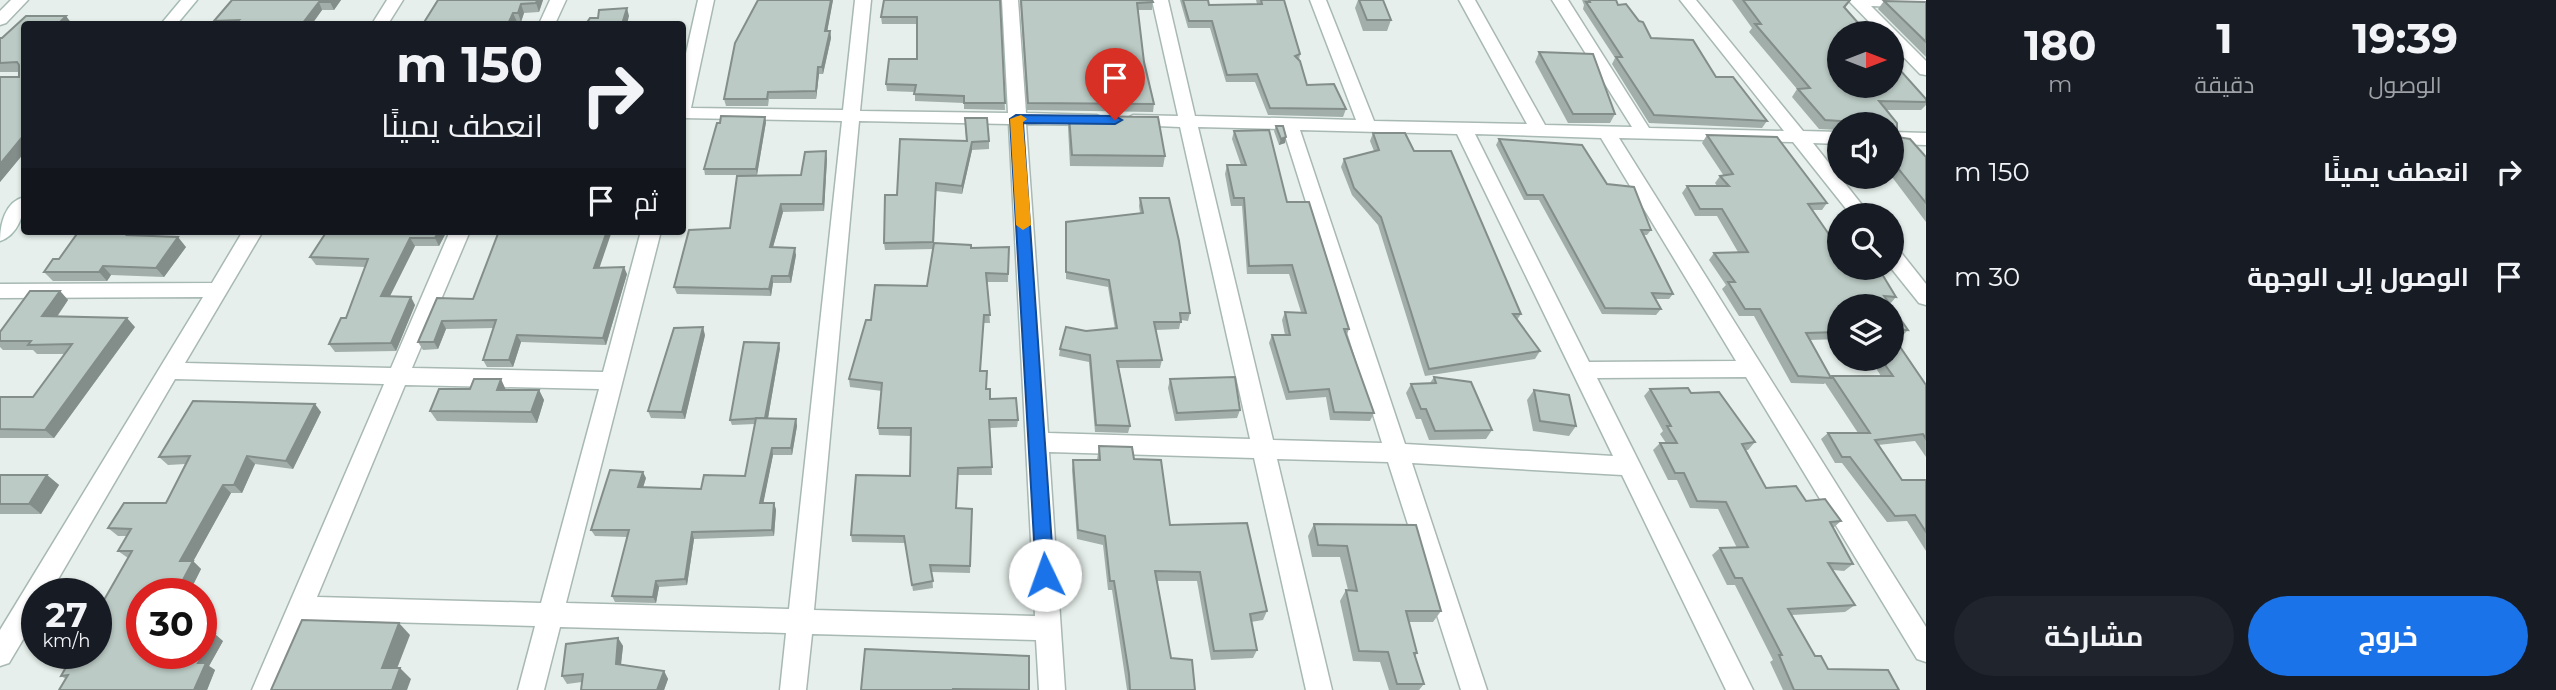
<!DOCTYPE html>
<html lang="ar">
<meta charset="utf-8">
<style>
:root{--surface:#171b24;--page:#20242c;--text:#f1f3f6;--muted:#9ea1a6;--accent:#1a73e8}
body{margin:0;font-family:Montserrat,Cairo,sans-serif;background:var(--page);color:var(--text);direction:rtl;height:100vh;display:flex;flex-direction:column;font-size:26px;white-space:nowrap}
*{box-sizing:border-box;margin:0}
p{font-size:23px;color:var(--muted)}
.icon{flex:none;width:38px;height:38px;fill:none;stroke:currentColor;stroke-width:2;stroke-linecap:round;stroke-linejoin:round}
.map{position:relative;flex:1;overflow:hidden;direction:ltr}
.drawer{display:flex;flex-direction:column;background:var(--surface);width:630px}
.drawer>*{flex:none}
.guide{position:absolute;left:21px;top:21px;width:665px;height:214px;border-radius:7px;box-shadow:0 2px 5px #0004;direction:rtl;background:#171b24;color:var(--text);overflow:hidden}
.needle{width:46px;rotate:90deg}
.buttons{position:absolute;left:1827px;top:21px;display:grid;gap:14px}
.buttons a{display:grid;place-items:center;width:77px;height:77px;border-radius:50%;background:var(--surface);box-shadow:0 2px 5px #0004;font-size:35px}
.speed{position:absolute;left:21px;top:578px;display:flex;gap:14px;font-size:35px;font-weight:700;text-align:center}
.speed>*{display:grid;place-content:center;width:91px;height:91px;border-radius:50%;background:var(--surface);box-shadow:0 2px 5px #0004;line-height:1}
.speed small{font-size:18px;font-weight:400}
.speed .limit{border:10px solid #d22;background:#fff;color:#111}
.pin{position:absolute;display:grid;place-items:center;width:60px;height:60px;color:#fff;margin:-72px -30px;border-radius:50% 50% 50% 0;rotate:-45deg;box-shadow:0 0 7px #0007}
.pin .icon{rotate:45deg}
.me{position:absolute;width:77px;margin:-38px;rotate:357deg;stroke-linejoin:round;filter:drop-shadow(0 0 5px #0008)}
.turn{display:flex;align-items:center;gap:24px;height:147px;padding:0 28px;font-size:32px}
.turn .icon{width:91px;height:91px;stroke-width:2.5}
.turn b{display:block;font-size:49px;line-height:60px}
.then{display:flex;align-items:center;height:66px;padding:0 28px;background:#0003;gap:14px;font-size:26px}
.eta{display:flex;justify-content:space-evenly;align-items:center;height:119px;text-align:center}
.eta b{font-size:42px;font-weight:700;line-height:49px}
.cta{display:flex;gap:14px;margin-top:auto;padding:14px 28px}
.cta a{flex:1;height:80px;border-radius:42px;background:var(--accent);color:#fff;font-size:28px;font-weight:700;line-height:80px;text-align:center}
.cta a+a{background:var(--page);color:var(--text)}
ul{padding:0;list-style:none}
li{display:flex;align-items:center;gap:21px;height:105px;padding:0 28px}
li div{flex:1}
li b{display:block;font-size:26px}
li em{font-style:normal}
main{display:flex;flex:1;min-height:0}
.map>svg:first-child{display:block}
</style>
<main>
<section class="drawer">
<div class="eta">
<div><b>19:39</b><p>الوصول</p></div>
<div><b>1</b><p>دقيقة</p></div>
<div><b>180</b><p>m</p></div>
</div>
<ul>
<li><svg class="icon" aria-label="right" viewBox="0 0 24 24"><path d="M7 20v-9h11M14 6l5 5-5 5"/></svg><div><b>انعطف يمينًا</b></div><em>150 m</em></li>
<li><svg class="icon" aria-label="arrive" viewBox="0 0 24 24"><path d="M6 21V4h12l-3 4 3 4H6"/></svg><div><b>الوصول إلى الوجهة</b></div><em>30 m</em></li>
</ul>
<div class="cta"><a>خروج</a><a>مشاركة</a></div>
</section>
<div class="map">
<svg width="1926" height="690" viewBox="0 0 1926 690">
<rect width="100%" height="100%" fill="#e6efeb"/>
<g fill="none" stroke-linecap="round" stroke-linejoin="round">
<g stroke="#a8b8b2" stroke-width="3">
<g id="street">
<path d="M11 0H28L6 23 0 25V11Z"/>
<path d="M387 0H403L388 24H372Z"/>
<path d="M550 0H566L555 24H539Z"/>
<path d="M698 0H714L691 108 843 110 855 0H871L860 111 1008 113 1002 0H1018L1026 113 1097 115 1106 120 1097 125 1026 124 1048 433 1250 439 1180 127 1133 125 1124 120 1133 115 1178 116 1152 0H1168L1195 116 1356 120 1310 0H1326L1374 121 1527 124 1459 0H1475L1545 125 1632 127 1552 0H1568L1649 128 1784 131 1680 0H1696L1803 131 1839 132V144L1813 143 1870 215H1851L1793 142 1619 138 1926 627V662L1917 659 1746 377 1597 378 1753 690H1726L1622 475 1412 463 1487 690H1461L1388 462 1277 459 1332 690H1306L1254 458 1049 452 1065 690H1039L1036 640 812 634 806 690H780L786 633 560 627 544 690H518L535 626 308 620 278 690H252L384 384 175 379 50 593H37V616L9 663 0 666V630L203 297 0 298V284L212 283 243 231H263L185 363 391 368 450 231H470L412 368 603 372 641 231H661L566 603 789 609 842 121 682 118V71ZM859 121 1009 124 1035 616 814 610ZM1198 127 1283 129 1382 443 1273 440ZM1300 130 1457 134 1613 456 1405 444ZM1475 134 1601 138 1736 361 1589 362ZM405 385 599 389 541 603 317 597Z"/>
<path d="M1848 0H1926V8L1871 6 1926 61V75L1920 74 1892 45V33H1880Z"/>
<path d="M1892 132 1926 133V145L1892 144Z"/>
<path d="M1892 248 1899 250 1926 284V305L1919 303 1891 268Z"/>
</g>
</g>
<g stroke="#a4bbb3" stroke-width="3">
<g id="secondary">
<path d="M181 0H197L177 24H161Z"/>
<path d="M24 197C25 213 18 235 0 241 0 224 5 202 24 197Z"/>
</g>
</g>
<use href="#street" fill="#fff" fill-rule="evenodd"/>
<use href="#secondary" fill="#fff" fill-rule="evenodd"/>
</g>
<g fill="#a1aea9">
<path d="M232 0H341L334 10H322L312 24H216L214 21Z"/>
<path d="M438 0H543L539 12 524 13 521 22H517Z"/>
<path d="M758 0H833L827 31H830L831 38 823 74H819L816 99H769L768 106H726L724 99Z"/>
<path d="M1000 0 1005 110 964 109V103L915 101V92L887 91 886 84 917 59V24H882L881 17Z"/>
<path d="M1020 0H1152V10H1138L1144 62 1154 104 1153 112 1027 110Z"/>
<path d="M1180 0H1208L1209 5 1257 4 1256 0H1284L1300 54 1299 60 1307 85 1346 109 1343 117 1268 115 1255 82H1226L1210 28H1188Z"/>
<path d="M1358 0H1383L1391 20 1387 31H1363L1355 8Z"/>
<path d="M1582 0H1616L1618 5 1651 38 1716 77 1767 121 1762 128 1649 123 1612 64 1615 58 1583 9 1584 5Z"/>
<path d="M1732 0H1851L1845 8 1926 99V105L1921 110H1886L1897 137 1926 157V222L1892 177V124H1839V130L1819 129 1792 97 1797 89 1749 32 1752 28Z"/>
<path d="M1884 1 1926 2V57L1878 9Z"/>
<path d="M26 16H66L70 23H122L123 24H24V153L0 182V77H19V72H0V38H2Z"/>
<path d="M1539 52 1615 114 1610 123H1568L1535 62Z"/>
<path d="M1069 116 1165 156 1163 167 1070 166 1068 127Z"/>
<path d="M965 118 989 141V149L972 150 962 194 936 191 934 245 971 248 1009 247 1008 282H987L990 323H983L980 371 990 399 1018 420 1017 427 990 428 992 475H958L956 508 972 509 970 573 932 572 933 588 913 591 905 543 852 542 851 535 910 476 911 436 879 435 878 428 882 391 850 387 849 379 871 320 927 286 933 249 885 250 884 243 897 195 966 141Z"/>
<path d="M766 122 757 175H705L704 169Z"/>
<path d="M1276 126 1285 143 1279 145 1274 131Z"/>
<path d="M1234 131 1287 202 1349 329 1346 337 1374 413 1370 421 1330 420 1326 397 1286 400 1269 343 1272 335H1285L1282 320 1285 312H1301L1289 274H1247L1242 206H1231L1225 174 1227 165H1241L1232 139Z"/>
<path d="M1373 133 1414 151 1521 314 1517 320 1540 351 1535 359 1425 376 1378 225 1352 195 1341 167 1344 159 1374 151 1370 141Z"/>
<path d="M1707 135 1827 203 1822 210H1812L1856 272 1896 297 1890 304 1839 306V339L1810 340 1831 377 1832 376H1881L1870 359H1892V307L1908 330 1901 337 1893 336 1926 385V457L1915 441 1878 445 1902 480H1926V551L1907 521 1887 522 1842 463H1835L1821 439 1828 433H1858L1825 383 1824 384 1791 383 1754 316H1739L1722 289 1726 285 1709 260 1714 253 1738 252 1717 216H1695L1682 193 1687 186H1717L1715 183 1720 176H1724L1702 143Z"/>
<path d="M1499 139 1607 184 1651 230 1647 235H1644L1673 294 1669 299H1655L1661 309 1656 315 1602 314 1539 200H1524L1496 145Z"/>
<path d="M827 159 824 211 783 212 773 247 796 255 791 283H773L771 296 677 294 674 287 801 175Z"/>
<path d="M1140 198 1190 313 1188 321 1181 320 1179 329 1156 330 1162 360 1160 368H1119L1130 426 1128 433 1095 432 1089 362 1059 356 1060 349 1086 331 1115 329 1108 287 1066 279V222L1140 213 1139 206Z"/>
<path d="M79 231H145L141 236 186 247 164 277 111 275 107 281H53L44 272 59 259Z"/>
<path d="M447 231 439 246H415L390 296 415 305 396 351 335 352 329 344 346 318 365 267 316 265 310 257Z"/>
<path d="M600 268 627 274 606 345 521 342 513 367H487L483 360 494 328 446 329 438 349 423 350 418 342 437 298 473 299Z"/>
<path d="M60 291 68 300 57 317 135 327 54 438H0V397H33L65 354H37L33 350H3L0 347V332Z"/>
<path d="M705 335 685 419 651 418 648 411Z"/>
<path d="M780 348 768 418 796 419 797 426 792 455H773L763 503H774L776 510 774 536 694 539 687 585 659 587 656 603 615 602 612 596 627 537 595 536 591 530 646 478 643 487 701 489 745 476 755 424 732 425 730 420Z"/>
<path d="M1434 377 1492 430 1486 439 1429 440 1421 419H1416L1406 393 1411 384 1430 383Z"/>
<path d="M1170 379 1240 410 1237 418 1175 421 1168 388Z"/>
<path d="M1650 389 1691 393 1755 442 1748 450H1746L1766 488 1806 501 1841 521 1833 528 1853 564 1844 571 1833 570 1855 605 1845 612 1792 615 1815 656 1828 669 1899 690H1783L1770 662 1773 660 1735 585H1727L1712 555 1720 548H1737L1718 509 1690 508 1677 480H1668L1653 450 1660 443H1666L1660 434 1663 431 1644 396Z"/>
<path d="M506 390H539L544 400 537 423 437 421 430 411Z"/>
<path d="M1534 390 1576 426 1569 436 1533 431 1527 400Z"/>
<path d="M321 412 293 469 255 464 242 493H231L193 561 201 569 189 593H142V653L223 641 209 666 215 670 207 690H59L66 679 61 676 128 558 118 551 127 536H118L108 528 166 503 185 464 168 465 159 457Z"/>
<path d="M1099 446 1134 459 1170 525 1267 611 1263 620 1251 622 1257 650 1253 658 1211 660 1197 581H1156L1171 658 1195 690H1127L1112 590H1108L1103 545 1077 539 1072 470 1073 460H1097Z"/>
<path d="M0 475H47L59 485 41 514H0Z"/>
<path d="M1314 524 1441 611 1433 622H1409L1417 653 1415 656 1424 684 1419 690H1389L1380 662 1353 661 1340 601 1346 590H1348L1340 557H1312L1308 536Z"/>
<path d="M618 638 623 646 621 665 664 671 668 679 664 690H581L582 682 567 684 562 676Z"/>
</g>
<g fill="#838d89">
<path d="M332 0H341L334 10 330 2Z"/>
<path d="M537 0H543L539 12 536 3Z"/>
<path d="M831 0H833L826 38 825 31Z"/>
<path d="M319 2 322 10 312 24H302Z"/>
<path d="M521 4 524 13 521 22 518 13Z"/>
<path d="M627 8 629 16 627 24H622Z"/>
<path d="M513 13 517 22 515 24H508Z"/>
<path d="M66 16 72 24 59 23Z"/>
<path d="M830 31 831 38 823 74 822 67Z"/>
<path d="M818 67 819 74 816 99V91Z"/>
<path d="M765 117 766 122 757 175 756 169Z"/>
<path d="M24 135V153L0 182V164Z"/>
<path d="M1286 137 1285 143 1279 145 1281 139Z"/>
<path d="M972 142V150L962 194V186Z"/>
<path d="M826 151 827 159 824 211 823 204Z"/>
<path d="M781 204 783 212 771 254 770 247Z"/>
<path d="M130 231H145L135 245 127 235Z"/>
<path d="M439 231H447L439 246 435 238Z"/>
<path d="M607 231H612L597 275 594 268Z"/>
<path d="M178 237 186 247 164 277 156 268Z"/>
<path d="M410 238 415 246 386 304 381 296Z"/>
<path d="M795 248 796 255 791 283 789 276Z"/>
<path d="M103 266 111 275 107 281 99 272Z"/>
<path d="M624 267 627 274 606 345 603 338Z"/>
<path d="M772 276 773 283 771 296 769 289Z"/>
<path d="M60 291 68 300 51 325 42 316Z"/>
<path d="M411 297 415 305 396 351 391 343Z"/>
<path d="M127 318 135 327 54 438 45 430Z"/>
<path d="M442 321 446 329 438 349 434 342Z"/>
<path d="M703 327 705 335 685 419 682 412Z"/>
<path d="M517 335 521 342 513 367 509 360Z"/>
<path d="M779 343 780 348 767 424 765 419Z"/>
<path d="M501 379 506 390H497Z"/>
<path d="M539 390 544 400 537 423 531 412Z"/>
<path d="M315 404 321 412 293 469 286 461Z"/>
<path d="M796 419 797 426 792 455 791 448Z"/>
<path d="M772 448 773 455 762 510 760 503Z"/>
<path d="M247 456 255 464 242 493 234 485Z"/>
<path d="M643 472 646 478 641 494 638 487Z"/>
<path d="M47 475 59 485 41 514 29 504Z"/>
<path d="M223 485 231 493 189 569 180 561Z"/>
<path d="M774 503 776 510 774 536 772 530Z"/>
<path d="M692 532 694 539 687 585 685 579Z"/>
<path d="M193 561 201 569 189 593H176Z"/>
<path d="M656 581 659 587 656 603 653 597Z"/>
<path d="M399 623 410 635 393 679 382 668Z"/>
<path d="M215 634 223 641 209 666 215 670 207 690H194L198 663Z"/>
<path d="M618 638 623 646 620 672 616 664Z"/>
<path d="M400 668 411 679 407 690H392Z"/>
<path d="M664 671 668 679 664 690H657Z"/>
</g>
<g fill="#bbcac4" stroke="#838d89" stroke-width="2">
<path d="M232 0H332L330 2H319L302 24H235L239 20 214 21Z"/>
<path d="M438 0H537L536 3 521 4 518 13H513L508 24H423Z"/>
<path d="M758 0H831L825 31H830L822 67H818L816 91 768 92 767 99H724L735 43Z"/>
<path d="M884 0H1000L1005 103H964V96L914 94 916 85 886 84 889 59H917V17H881Z"/>
<path d="M1021 0H1152L1153 2 1137 3 1144 62 1154 104 1028 103Z"/>
<path d="M1183 0H1208L1209 5 1262 4 1261 0H1284L1300 54 1295 56 1300 61 1307 85 1334 84 1346 109 1270 108 1257 74 1227 75 1212 21H1189Z"/>
<path d="M1359 0H1383L1391 20H1367Z"/>
<path d="M1589 0H1616L1618 5 1626 4 1639 21 1643 22 1651 38 1693 40 1716 77H1733L1767 121 1654 115 1616 57H1622L1586 2H1590Z"/>
<path d="M1743 0H1850L1844 7 1867 33H1839V86H1892V61L1926 99V102L1879 101 1897 123V137L1910 139 1926 157V203L1892 161V124H1857L1855 122 1825 120 1798 89 1810 88 1755 24H1761Z"/>
<path d="M1884 1 1926 2V42Z"/>
<path d="M627 8 622 24H586L590 18H598L599 10Z"/>
<path d="M26 16H66L59 23H122L121 24H24V135L0 164V77H19V65L17 62 0 63V38H2Z"/>
<path d="M1539 52 1593 54 1615 114H1573Z"/>
<path d="M721 116 765 117 756 169H704L717 123H720Z"/>
<path d="M1069 116 1158 117 1165 156 1072 155Z"/>
<path d="M965 118H987L989 141 972 142 962 186 936 183 933 242 884 243 885 195H897L900 139 967 141Z"/>
<path d="M1276 126H1283L1286 137 1281 139Z"/>
<path d="M1269 130 1287 202H1309L1349 329H1344L1374 413 1334 412 1329 389 1289 392 1272 335H1290L1285 312 1306 313 1292 265 1249 266 1244 198H1234L1227 165H1246L1234 131Z"/>
<path d="M1373 133H1405L1414 151H1451L1521 314H1513L1540 351 1429 369 1381 217 1354 188 1344 159 1379 150Z"/>
<path d="M1707 135 1777 137 1827 203 1808 204 1839 249V268H1852L1856 272 1882 274 1896 297 1884 296 1891 306H1839V332L1806 333 1831 378 1798 376 1760 309H1745L1728 282H1735L1714 253 1748 252 1722 209H1700L1687 186H1729L1720 176 1733 174Z"/>
<path d="M1499 139 1582 145 1607 184 1634 187 1651 230H1641L1673 294 1652 293 1661 309 1605 308 1543 195H1527Z"/>
<path d="M826 151 823 204H781L770 247 795 248 789 276H772L769 289 674 287 689 230 730 228 737 176 801 175 805 152Z"/>
<path d="M1140 198H1169L1179 241 1190 313H1180L1181 322H1154L1162 360 1117 361 1130 426 1096 425 1090 355 1060 349 1066 327 1086 331 1117 328 1109 280 1066 272V222L1143 213Z"/>
<path d="M79 231H130L127 235 178 237 156 268 103 266 99 272H44L53 259H59Z"/>
<path d="M327 231H439L435 238H410L381 296 411 297 391 343 329 344 341 318H346L368 259 310 257Z"/>
<path d="M499 231H607L594 268 624 267 603 338 517 335 509 360H483L496 320 442 321 434 342H418L437 298 473 299Z"/>
<path d="M934 243 971 245V248L1009 247 1008 274 986 273 990 315H984L980 371H987L986 389H990V399L1016 398 1018 420H989L992 467 958 468 956 508 972 509 970 566 930 565 933 581 912 585 904 536 851 535 856 475 910 476 911 428H878L882 383 849 379 866 320H871L875 285 927 286Z"/>
<path d="M30 291H60L42 316 127 318 45 430 0 429V397H33L72 344 28 345 31 341H0V332Z"/>
<path d="M1892 307 1908 330 1892 329Z"/>
<path d="M703 327 682 412 648 411 674 328Z"/>
<path d="M1892 335 1926 385V439L1923 434 1875 440 1902 480H1926V532L1915 515 1895 516 1850 457H1842L1828 433H1870L1832 376H1893L1881 359H1892Z"/>
<path d="M744 342 779 343 765 418 730 420Z"/>
<path d="M1235 377 1240 410 1177 413 1170 379Z"/>
<path d="M1434 377 1471 382 1492 430 1435 431 1426 409H1421L1411 384 1436 383Z"/>
<path d="M474 379H501L497 390H539L531 412 430 411 439 389H470Z"/>
<path d="M1688 388 1691 393 1719 392 1755 442 1742 444 1766 488 1796 486 1806 501 1825 499 1841 521 1830 522 1853 564 1828 563 1855 605 1788 609 1815 656H1821L1828 669 1888 670 1899 690H1794L1779 655H1782L1742 578H1735L1720 548 1748 547 1726 502 1697 501 1684 473H1675L1660 443H1677L1667 426H1671L1650 389Z"/>
<path d="M1534 390 1569 395 1576 426 1540 421Z"/>
<path d="M193 401 315 404 286 461 247 456 234 485H223L180 561H193L176 593H142V653H201V633L215 634 198 663H206L194 690H59L68 675 61 676 74 653H96V614L132 551H118L131 529 108 528 124 503H166L190 456 159 457Z"/>
<path d="M756 418 796 419 791 448H772L760 503H774L772 530 692 532 685 579 656 581 653 597 612 596 629 530H591L610 470 643 472 638 487 701 489 704 475 745 476Z"/>
<path d="M1099 446 1132 447 1134 459 1161 460 1170 525 1247 523 1267 611 1250 614 1257 650 1214 651 1200 572 1155 571 1171 658 1192 660 1195 690H1130L1129 674 1114 581H1110L1105 536 1078 530 1073 460H1100Z"/>
<path d="M0 475H47L29 504H0Z"/>
<path d="M1314 524 1416 525 1441 611H1406L1417 653H1414L1424 684H1397L1388 652 1359 651 1346 590 1357 591 1347 546 1318 545Z"/>
<path d="M302 620 399 623 382 668H400L392 690H271Z"/>
<path d="M618 638 616 664 664 671 657 690H581L583 674 562 676 566 644Z"/>
<path d="M865 649 1029 656V690L953 689V690H861Z"/>
</g>
<path fill="#1a73e8" stroke="#114b97" stroke-width="2" d="M1016 115 1115 116 1122 120 1115 124 1023 123 1054 575 1052 581 1045 583 1038 581 1036 575 1010 119Z"/>
<path fill="#f59e0b" d="M1021 115 1027 119 1023 122 1031 225 1023 230 1016 225 1010 119Z"/>
</svg>
<div class="buttons">
<a><svg class="needle" viewBox="-14 -14 28 28"><path d="M0-13l5 13h-10z" fill="#e53935"/><path d="M0 13l5-13h-10z" fill="#9ea1a6"/></svg></a>
<a><svg class="icon" aria-label="sound" viewBox="0 0 24 24"><path d="M4 9h4l5-4v14l-5-4H4zM17 9q2 3 0 6"/></svg></a>
<a><svg class="icon" aria-label="search" viewBox="0 0 24 24"><circle cx="10" cy="10" r="6"/><path d="M15 15l6 6"/></svg></a>
<a><svg class="icon" aria-label="layers" viewBox="0 0 24 24"><path d="M12 4l9 5-9 5-9-5zM3 14l9 5 9-5"/></svg></a>
</div>
<div class="speed"><div>27<small>km/h</small></div><div class="limit">30</div></div>
<div class="pin" style="left:1115px;top:120px;background:#d93025"><svg class="icon" aria-label="arrive" viewBox="0 0 24 24"><path d="M6 21V4h12l-3 4 3 4H6"/></svg></div>
<svg class="me" style="left:1045px;top:575px" viewBox="-20 -20 40 40"><circle r="19" fill="#fff"/><path d="M0-13L10 11 0 6-10 11z" fill="#1a73e8"/></svg>
<div class="guide">
<div class="turn"><svg class="icon" aria-label="right" viewBox="0 0 24 24"><path d="M7 20v-9h11M14 6l5 5-5 5"/></svg><div><b>150 m</b>انعطف يمينًا</div></div>
<div class="then">ثم<svg class="icon" aria-label="arrive" viewBox="0 0 24 24"><path d="M6 21V4h12l-3 4 3 4H6"/></svg></div>
</div>
</div>
</main>
